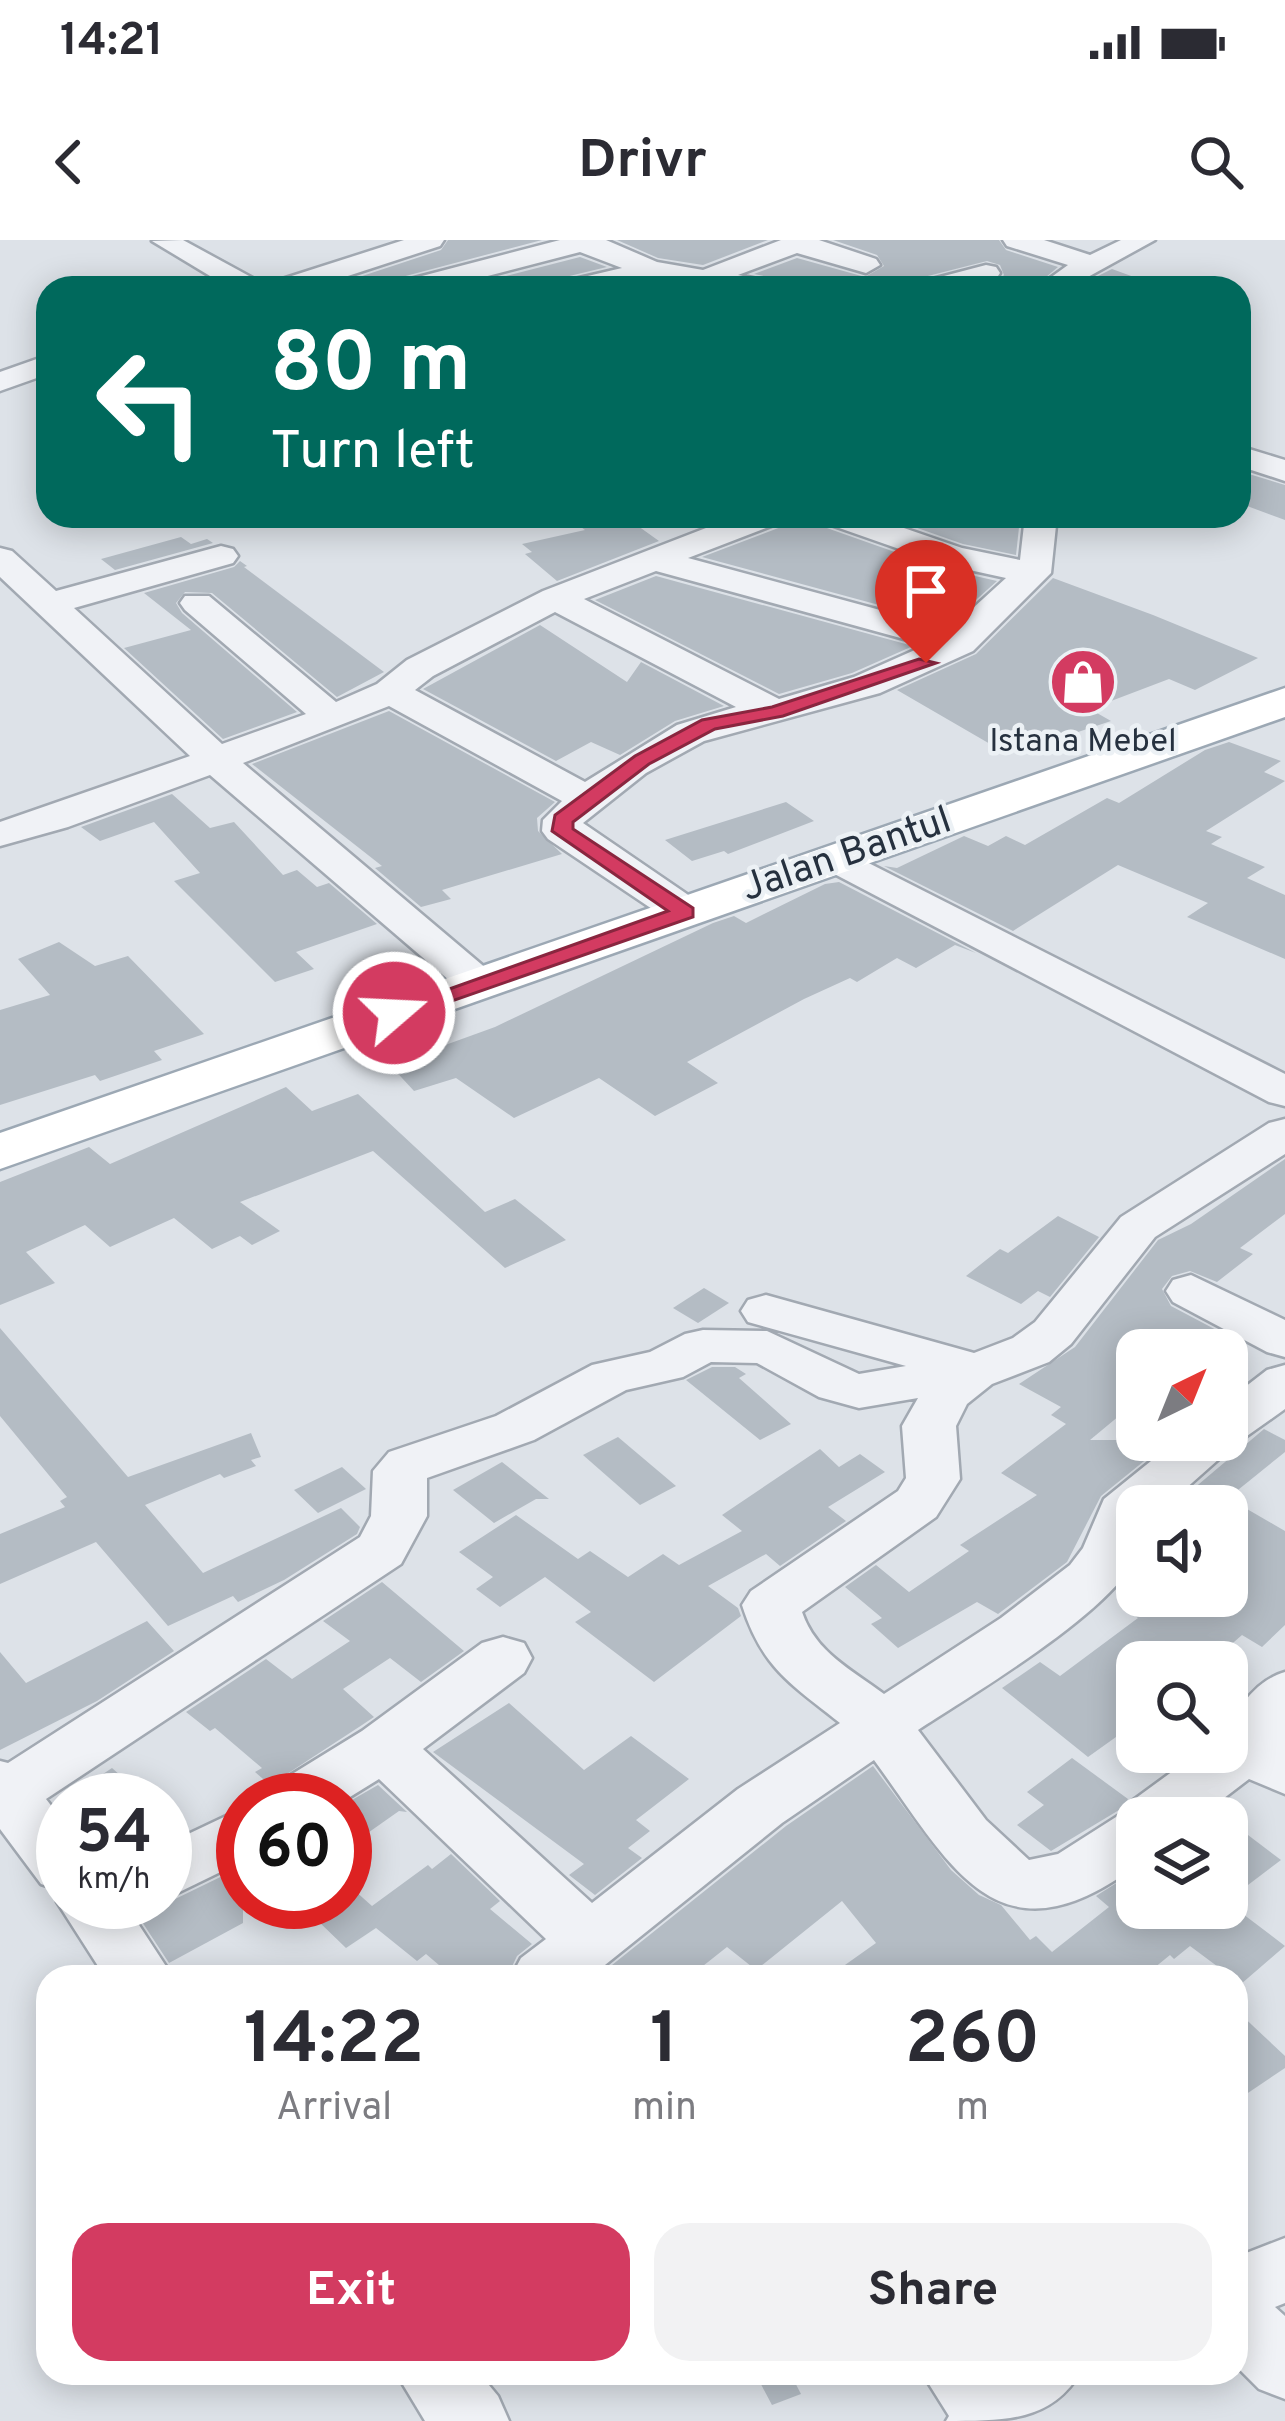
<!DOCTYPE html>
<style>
:root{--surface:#fff;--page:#f2f2f3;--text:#2b2b33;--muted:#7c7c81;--accent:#d33b61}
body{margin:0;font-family:Overpass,sans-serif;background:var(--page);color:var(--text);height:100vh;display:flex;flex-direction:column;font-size:45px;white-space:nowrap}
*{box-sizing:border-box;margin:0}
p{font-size:39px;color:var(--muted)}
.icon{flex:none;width:66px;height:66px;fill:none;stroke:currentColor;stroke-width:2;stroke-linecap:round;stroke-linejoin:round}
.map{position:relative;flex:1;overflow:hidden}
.panel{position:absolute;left:36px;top:1725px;width:1212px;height:420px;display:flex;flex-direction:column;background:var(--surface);border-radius:36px;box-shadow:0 6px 30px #0003}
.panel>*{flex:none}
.banner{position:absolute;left:36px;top:36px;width:1215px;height:252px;border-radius:36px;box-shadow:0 6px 30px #0003;background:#00695c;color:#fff;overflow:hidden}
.needle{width:78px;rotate:43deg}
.tools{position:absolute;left:1116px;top:1089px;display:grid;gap:24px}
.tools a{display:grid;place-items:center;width:132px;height:132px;border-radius:24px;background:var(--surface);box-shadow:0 6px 30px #0003;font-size:60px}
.speed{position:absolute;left:36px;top:1533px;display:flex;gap:24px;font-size:60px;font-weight:700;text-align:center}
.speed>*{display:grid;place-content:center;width:156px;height:156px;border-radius:50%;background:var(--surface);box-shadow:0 6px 30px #0003;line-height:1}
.speed small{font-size:30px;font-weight:400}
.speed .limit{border:18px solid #d22;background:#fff;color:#111}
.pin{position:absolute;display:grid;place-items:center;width:102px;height:102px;color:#fff;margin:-123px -51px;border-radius:50% 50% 50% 0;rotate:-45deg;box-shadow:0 0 12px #0007}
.pin .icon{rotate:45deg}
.me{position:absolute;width:132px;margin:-66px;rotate:71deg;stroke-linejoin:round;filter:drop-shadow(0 0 9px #0008)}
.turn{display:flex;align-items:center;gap:42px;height:252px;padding:0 36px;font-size:54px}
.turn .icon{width:156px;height:156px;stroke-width:2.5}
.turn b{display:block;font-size:84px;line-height:102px}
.eta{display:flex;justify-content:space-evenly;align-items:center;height:204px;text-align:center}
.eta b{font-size:72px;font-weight:700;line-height:84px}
.action{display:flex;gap:24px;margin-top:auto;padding:24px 36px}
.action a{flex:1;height:138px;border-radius:36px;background:var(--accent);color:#fff;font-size:48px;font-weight:700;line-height:138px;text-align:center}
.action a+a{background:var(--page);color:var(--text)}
.status{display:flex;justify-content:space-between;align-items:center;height:84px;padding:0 60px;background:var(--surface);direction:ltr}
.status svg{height:33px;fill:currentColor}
header{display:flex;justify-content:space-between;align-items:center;height:156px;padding:0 36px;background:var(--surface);font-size:54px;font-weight:700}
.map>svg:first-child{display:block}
</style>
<div class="status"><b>14:21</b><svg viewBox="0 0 49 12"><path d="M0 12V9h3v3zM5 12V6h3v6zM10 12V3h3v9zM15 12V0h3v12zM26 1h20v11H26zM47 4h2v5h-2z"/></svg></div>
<header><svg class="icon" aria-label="back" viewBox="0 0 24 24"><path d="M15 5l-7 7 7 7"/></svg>Drivr<svg class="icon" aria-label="search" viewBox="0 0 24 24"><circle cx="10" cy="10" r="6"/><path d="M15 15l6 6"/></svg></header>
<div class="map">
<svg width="1285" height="2181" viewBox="0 0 1285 2181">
<rect width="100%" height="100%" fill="#dde2e8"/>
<g fill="#b4bcc4">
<path d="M448 0H542L398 38 391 48H326L441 10Z"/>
<path d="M617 0H768L703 25 658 18Z"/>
<path d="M833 0H999L1006 10 1058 27 1046 37 1053 48H980L997 43 1004 35 1000 25 987 21 920 38 913 48H780L773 38 754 34 797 18 865 37 884 26 877 15Z"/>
<path d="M580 17 607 27 561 38 554 48H459Z"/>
<path d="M1112 29 1156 45 1155 48H1104L1094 38Z"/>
<path d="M1239 231 1285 245V280L1239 263Z"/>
<path d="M611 276H624L659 301 557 341 525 314 532 312 522 304 585 290 577 284Z"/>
<path d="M787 276H817L824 287 940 328 997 341 949 384 702 317 781 287Z"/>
<path d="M883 276 1020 278 1016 315 963 304Z"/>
<path d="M181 297 191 304 207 299 213 303 115 330 101 319Z"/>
<path d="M240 321 247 326 244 327 384 432 337 457 212 353 185 352 176 363 182 373 297 472 223 499 124 408 191 390 144 353 234 327Z"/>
<path d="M656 336 913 406 852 433 779 454 595 360Z"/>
<path d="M1053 338 1153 375 1258 418 1195 450 1169 439 1090 469 1111 481 1045 503 1033 496 997 508 897 450 976 414Z"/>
<path d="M540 385 627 442 641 422 724 466 675 481 620 515 591 502 556 521 423 449Z"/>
<path d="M389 471 555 562 537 578 538 591 562 614 442 650 451 659 421 667 375 628 382 626 252 524Z"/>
<path d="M1229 502 1281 521 1264 532 1285 541 1206 591 1222 597 1211 604 1265 627 1247 638 1285 655V719L1187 677 1208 663 1118 625 1013 691 884 626 897 628 964 596 988 606 1006 596 1025 605 1107 558 1119 563 1205 510Z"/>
<path d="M172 554 210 588 234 582 283 635 297 630 317 647 329 643 377 684 296 712 314 729 275 742 174 641 200 633 154 582 100 601 81 587Z"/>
<path d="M786 562 814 581 728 614 724 611 692 621 665 600Z"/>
<path d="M839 642 976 713 955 705 916 728 897 718 857 742 850 738 804 759 687 822 718 843 655 876 599 838 514 878 456 838 414 851 390 825 495 787 713 683 734 676 746 683 825 644Z"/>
<path d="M59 702 95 726 128 716 204 794 154 811 162 820 100 841 95 835 0 865V770L50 755 18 719Z"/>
<path d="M286 847 312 871 358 854 485 972 515 959 566 1000 505 1028 373 911 240 962 280 991 252 1005 240 996 212 1009 174 978 110 1007 85 985 26 1012 55 1043 0 1065V942L89 907 110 924Z"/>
<path d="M1285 919V974L1240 1008 1253 1014 1217 1042 1190 1031 1172 1036 1162 1049 1171 1066 1239 1102 1229 1110H1137V1161L1090 1200H1170L1101 1256 1067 1322 998 1374 977 1362 898 1408 871 1384 882 1378 845 1347 876 1325 909 1352 969 1311 960 1305 1037 1255 1001 1233 1066 1184 1051 1175 1061 1167 1019 1144 1075 1107 1158 1000 1191 984Z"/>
<path d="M1058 976 1099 997 1050 1057 1038 1051 1021 1064 966 1036 1000 1009 1008 1013Z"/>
<path d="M704 1048 729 1063 698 1083 673 1068Z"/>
<path d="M0 1088 128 1237 251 1193 261 1217 251 1220 256 1226 224 1238 220 1234 145 1265 203 1333 341 1268 360 1287 357 1294 284 1340 238 1362 233 1356 168 1386 96 1302 0 1344V1294L65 1267 60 1261 67 1257 0 1176Z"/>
<path d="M712 1127H735L746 1134 739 1138 791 1184 760 1200 686 1140Z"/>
<path d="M1264 1189 1285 1200V1212L1228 1258 1285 1291V1385L1262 1407 1242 1395 1211 1422 1187 1409 1170 1422H1137V1482L1088 1517 1002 1448 1040 1422 1060 1436 1138 1378 1128 1372 1148 1356H1163L1187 1370 1202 1356H1227V1260L1219 1266H1173Z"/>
<path d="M618 1197 676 1246 640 1265 583 1215Z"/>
<path d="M820 1209 839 1227 860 1214 885 1232 828 1267 846 1281 780 1326 766 1314 708 1346 738 1368 741 1376 654 1442 575 1382 591 1372 545 1337 500 1367 476 1349 493 1337 459 1312 516 1275 578 1319 590 1311 628 1337 663 1314 679 1325 742 1291 722 1275Z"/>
<path d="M502 1222 549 1259H536L494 1283 453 1250Z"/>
<path d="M342 1227 366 1249 318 1273 294 1250Z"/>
<path d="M382 1342 464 1411 421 1442 390 1418 343 1449 374 1477 359 1487 270 1545 255 1532 262 1528 215 1488 210 1491 186 1472 266 1419 292 1439 350 1401 323 1381Z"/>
<path d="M147 1381 174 1411 97 1461 0 1510V1412L26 1443Z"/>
<path d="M509 1463 584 1530 631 1496 689 1539 636 1580 650 1591 628 1608 642 1618 595 1655 569 1635 584 1624 433 1512Z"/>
<path d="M1072 1518 1128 1559 1124 1567 1051 1611 1017 1585 1044 1565 1027 1552Z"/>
<path d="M873 1526 951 1630 979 1655 1001 1665 1030 1700 1036 1696 1052 1712 1109 1667 1096 1656 1137 1630V1668H1235L1285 1706 1241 1744 1190 1706 1174 1719 1170 1715 1143 1737H828L876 1703 842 1661 756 1730 727 1707 689 1737H597L786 1586Z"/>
<path d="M112 1528 148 1560H64Z"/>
<path d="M378 1545 407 1572 399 1571 345 1609V1564Z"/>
<path d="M1227 1579 1281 1620 1227 1661Z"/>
<path d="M451 1614 500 1661 490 1669 532 1704 517 1716 507 1737H453L426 1714 417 1721 376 1688 346 1708 316 1679 345 1662V1642L372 1666 428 1625 432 1629Z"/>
<path d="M243 1626V1683L169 1723 129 1662 167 1663Z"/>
<path d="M1236 1770 1285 1816V1828L1236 1861Z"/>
<path d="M755 2133H790L801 2154 772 2165Z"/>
</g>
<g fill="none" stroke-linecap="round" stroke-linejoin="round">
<g stroke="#a2a9b2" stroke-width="5">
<g id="minor">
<path d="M183 0 260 42 264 48H230L152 1Z"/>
<path d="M404 0H444L440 6 311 48H269L273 42Z"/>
<path d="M560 0H606L657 22 703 30 781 0H819L876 19 880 25 866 33 797 13 738 35 772 42 776 48H713L650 37 606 48H558L562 42 622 28 580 12 441 48H395L399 42Z"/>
<path d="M1003 0H1044L1090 15 1121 0H1155L1086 38 1100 48 1054 44 1050 38 1068 25 1007 6Z"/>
<path d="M986 25 996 27 1000 33 996 39 962 48H917L921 42Z"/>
<path d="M48 115V134L0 151V132Z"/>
<path d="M1239 206 1285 220V241L1239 226Z"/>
<path d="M737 276H783L779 283 688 318 950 389 1006 338 942 324 825 283 821 276H869L962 308 1020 320 1025 276H1057L1051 333 973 411 880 453 704 501 646 533 583 583 700 663 706 672 700 681 685 685 670 681 548 599 542 591 543 580 562 561 389 466 243 523 494 735 501 744 494 753 479 757 464 753 210 535 68 587 0 606V582L190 516 0 337V308L12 311 56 351 221 306 233 309 238 316 233 323 74 368 222 504 306 474 185 370 180 363 185 356H209L336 462 377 444 407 420 543 351ZM656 331 926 405 854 437 779 459 584 359ZM555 372 736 467 677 485 585 542 415 450 433 436Z"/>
<path d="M837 607 1285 834V866L1269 862 823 628 817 619 823 610Z"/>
<path d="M1285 879V914L1155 997 1071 1104 1049 1122 992 1144 967 1164 956 1186 960 1239 936 1277 802 1372C816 1413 851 1429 884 1454L1001 1378 1070 1325 1083 1308 1104 1259 1177 1200H1227V1161L1267 1130 1285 1125V1169L1237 1203 1166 1266H1137C1137 1280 1141 1300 1137 1313 1121 1367 968 1457 918 1490L986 1580 1029 1620 1058 1614 1127 1570 1132 1561 1199 1512H1227C1227 1478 1253 1441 1285 1432V1554L1249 1539 1198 1578H1137V1625C997 1730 951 1625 874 1520L782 1583 590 1737H511L521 1718 546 1699 379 1539 345 1560H267L276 1544 362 1491 482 1403 503 1397 524 1403 532 1418 524 1433 423 1509 592 1663 738 1549 840 1483C791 1444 762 1428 742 1365L751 1351 898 1251 906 1238 902 1186 918 1158 859 1168 819 1157 757 1123 711 1122 683 1137 626 1150 534 1200 427 1238V1276L401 1324 46 1559 63 1581V1662H124L173 1737H105L57 1662 63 1651 41 1644 0 1589V1521L8 1523 360 1297 371 1276 373 1231 389 1212 496 1176 592 1125 650 1112 685 1094 703 1090 767 1091 859 1134 906 1126 748 1082 741 1071 748 1060 766 1055 974 1113 1013 1098 1035 1082 1121 977 1269 883Z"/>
<path d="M1191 1035 1285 1080V1117L1267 1112 1173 1062 1166 1051 1173 1040Z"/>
<path d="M243 1568V1621L165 1659V1605Z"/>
<path d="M1285 1998V2063L1275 2067 1285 2076V2159L1259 2149 1236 2126V2017Z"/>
<path d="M396 2133H479L498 2156 509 2181H425Z"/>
<path d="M922 2133H1080C1051 2181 1006 2181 946 2181L949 2176Z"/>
</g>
</g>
<g stroke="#9ca8b4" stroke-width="5">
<path id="major" d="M1285 448V477L0 929V893Z"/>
</g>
<use href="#minor" fill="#f0f2f6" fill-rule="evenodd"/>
<use href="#major" fill="#fff" fill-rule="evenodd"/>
</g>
<path fill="#d33b61" stroke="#89263f" stroke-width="3" d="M919 419 936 423 783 476 715 489 649 524 573 582V589L693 668V677L403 778H386L382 773 668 671 552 591 555 575 635 516 702 480 772 467Z"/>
<defs>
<g id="shop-disc" transform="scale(3.45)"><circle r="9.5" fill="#d33b61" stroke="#ecf1f5"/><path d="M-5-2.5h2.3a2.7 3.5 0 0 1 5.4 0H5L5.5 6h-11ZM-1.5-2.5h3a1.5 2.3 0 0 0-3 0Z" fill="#fff"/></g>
</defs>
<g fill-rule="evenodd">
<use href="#shop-disc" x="1083" y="442"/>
</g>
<g text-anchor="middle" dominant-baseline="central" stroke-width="9" stroke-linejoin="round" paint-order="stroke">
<g font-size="33" fill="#26313f" stroke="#ecf1f5">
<text x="1083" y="503">Istana Mebel</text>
</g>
<g font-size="39" fill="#26313f" stroke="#ecf1f5">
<text transform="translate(847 616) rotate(-19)">Jalan Bantul</text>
</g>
</g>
</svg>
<div class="tools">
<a><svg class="needle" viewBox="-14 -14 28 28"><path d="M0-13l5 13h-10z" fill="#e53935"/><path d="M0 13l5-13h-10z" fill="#7c7c81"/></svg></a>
<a><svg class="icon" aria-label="sound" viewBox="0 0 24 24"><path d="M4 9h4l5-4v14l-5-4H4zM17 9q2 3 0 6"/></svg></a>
<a><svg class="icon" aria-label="search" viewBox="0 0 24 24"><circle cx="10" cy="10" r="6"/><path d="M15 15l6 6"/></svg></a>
<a><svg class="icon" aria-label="layers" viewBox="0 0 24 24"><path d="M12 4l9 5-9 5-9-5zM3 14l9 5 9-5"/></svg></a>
</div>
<div class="speed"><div>54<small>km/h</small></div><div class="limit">60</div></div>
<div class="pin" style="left:926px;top:423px;background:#d93025"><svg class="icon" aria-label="arrive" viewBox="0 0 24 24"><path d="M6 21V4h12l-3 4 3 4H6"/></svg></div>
<svg class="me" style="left:394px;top:773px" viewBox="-20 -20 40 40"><circle r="17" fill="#d33b61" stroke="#fff" stroke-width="3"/><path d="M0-11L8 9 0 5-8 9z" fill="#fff"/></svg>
<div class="banner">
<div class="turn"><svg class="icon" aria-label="left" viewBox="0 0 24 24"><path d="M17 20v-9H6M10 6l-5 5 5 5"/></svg><div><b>80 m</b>Turn left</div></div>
</div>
<section class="panel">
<div class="eta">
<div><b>14:22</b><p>Arrival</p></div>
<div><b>1</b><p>min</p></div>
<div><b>260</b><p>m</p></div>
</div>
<div class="action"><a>Exit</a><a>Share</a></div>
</section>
</div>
